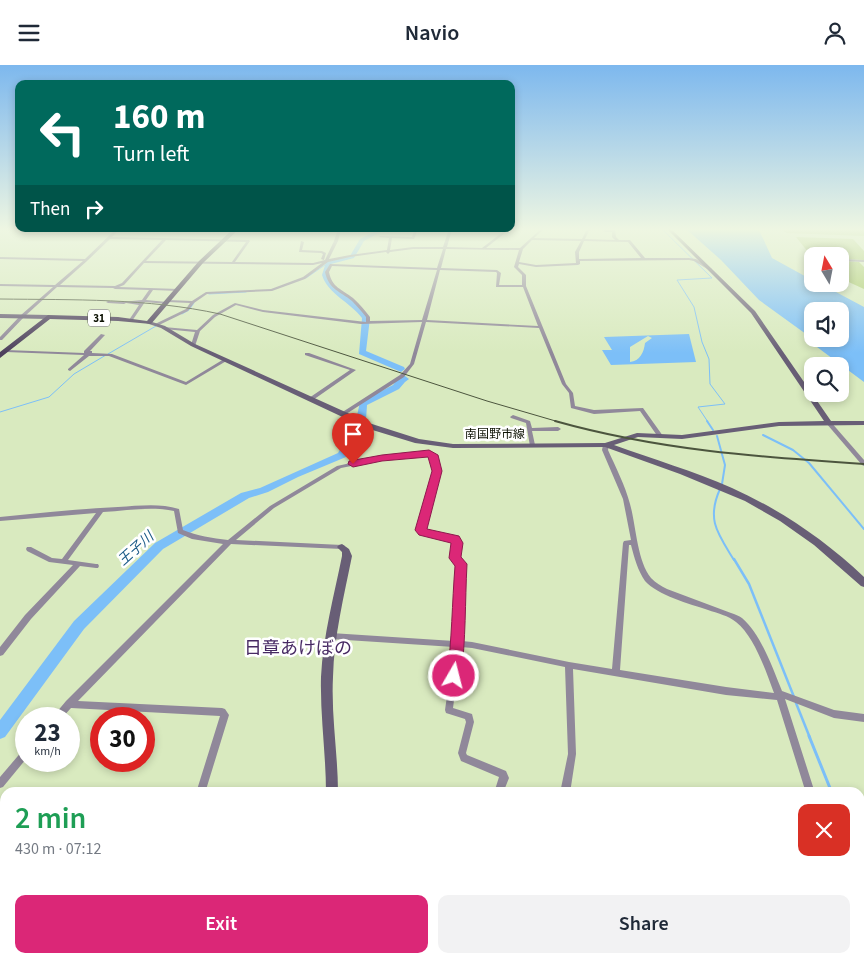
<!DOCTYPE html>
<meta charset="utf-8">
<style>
:root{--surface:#fff;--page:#f2f2f3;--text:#1f2937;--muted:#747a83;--accent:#db2777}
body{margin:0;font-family:"Source Sans 3","Noto Sans JP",sans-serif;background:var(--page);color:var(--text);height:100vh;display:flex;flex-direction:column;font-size:19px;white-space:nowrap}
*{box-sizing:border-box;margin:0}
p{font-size:16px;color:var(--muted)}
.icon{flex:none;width:28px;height:28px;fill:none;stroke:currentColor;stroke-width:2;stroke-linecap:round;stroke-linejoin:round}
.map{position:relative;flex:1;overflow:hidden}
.side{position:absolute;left:0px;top:722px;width:865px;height:176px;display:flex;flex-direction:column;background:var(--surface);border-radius:15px 15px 0 0;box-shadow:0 2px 8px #0003}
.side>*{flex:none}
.top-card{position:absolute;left:15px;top:15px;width:500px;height:152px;border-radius:10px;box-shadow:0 2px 8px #0003;background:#00695c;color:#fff;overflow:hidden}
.needle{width:32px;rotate:350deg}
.buttons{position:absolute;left:804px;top:182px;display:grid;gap:10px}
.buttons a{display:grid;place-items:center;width:45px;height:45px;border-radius:10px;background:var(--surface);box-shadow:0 2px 8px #0003;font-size:25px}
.speed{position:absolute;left:15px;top:642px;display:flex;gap:10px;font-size:25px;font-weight:700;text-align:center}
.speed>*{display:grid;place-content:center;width:65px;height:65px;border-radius:50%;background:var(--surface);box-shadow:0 2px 8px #0003;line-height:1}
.speed small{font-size:12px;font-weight:400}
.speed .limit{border:8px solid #d22;background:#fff;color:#111}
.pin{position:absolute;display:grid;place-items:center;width:42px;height:42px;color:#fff;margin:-51px -21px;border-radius:50% 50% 50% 0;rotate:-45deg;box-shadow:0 0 5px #0007}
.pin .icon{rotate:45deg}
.me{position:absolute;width:55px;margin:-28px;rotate:8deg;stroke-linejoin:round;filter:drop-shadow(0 0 4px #0008)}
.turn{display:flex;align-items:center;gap:18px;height:105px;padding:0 15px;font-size:22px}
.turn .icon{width:65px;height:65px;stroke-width:2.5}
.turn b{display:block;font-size:35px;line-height:42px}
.then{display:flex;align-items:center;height:48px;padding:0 15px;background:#0003;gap:10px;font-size:19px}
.round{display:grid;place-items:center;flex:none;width:52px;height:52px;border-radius:10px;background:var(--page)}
.overview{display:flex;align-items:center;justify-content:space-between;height:85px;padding:0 15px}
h1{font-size:30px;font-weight:600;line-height:38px;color:#1e9e55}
.action{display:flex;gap:10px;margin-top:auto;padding:10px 15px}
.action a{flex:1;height:58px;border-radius:10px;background:var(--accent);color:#fff;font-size:20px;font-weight:600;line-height:58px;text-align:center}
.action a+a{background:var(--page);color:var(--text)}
header{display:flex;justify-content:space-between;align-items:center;height:65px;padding:0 15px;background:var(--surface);font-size:22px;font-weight:600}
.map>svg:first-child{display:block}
</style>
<header><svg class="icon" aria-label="menu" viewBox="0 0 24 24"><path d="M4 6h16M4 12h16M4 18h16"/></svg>Navio<svg class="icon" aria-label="person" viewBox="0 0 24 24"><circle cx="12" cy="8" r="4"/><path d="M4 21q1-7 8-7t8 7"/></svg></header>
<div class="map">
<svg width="864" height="898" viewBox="0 0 864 898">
<rect width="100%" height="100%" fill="#d9eabf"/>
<g fill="#a6c765">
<path d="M777 163H864V171L787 168Z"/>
<path d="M796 172 853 174 864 186V195L840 194V191L812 192Z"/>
<path d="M840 196 859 197 864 202V224L840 213Z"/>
</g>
<g fill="#7cbff8" fill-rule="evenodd">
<path d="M685 163H755L760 167 772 193 812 215V219H821L864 242V317L817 282V277L759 235 721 195ZM812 246H840V274H812Z"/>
<path d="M689 269 696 297 611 300 602 285H612L604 272ZM648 271 652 273 645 278C644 287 640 296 630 297V282Z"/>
</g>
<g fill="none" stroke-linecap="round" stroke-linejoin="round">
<g stroke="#7cbff8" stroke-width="1">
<path d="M661 163 712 213 677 215 694 242 702 277 709 294 710 319 725 339 698 342 708 357"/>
<path d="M306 213 328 198"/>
<path d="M209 229 246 227"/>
<path d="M182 249 189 245 194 238"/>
<path d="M108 289 156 261"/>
<path d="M0 347 49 332 74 309 106 290"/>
</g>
<g stroke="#7cbff8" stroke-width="2">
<path d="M707 356 713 365"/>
<path d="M763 370 793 385 809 398 864 464"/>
<path d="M717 371 725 400 722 419"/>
<path d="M720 424C706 455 718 469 734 495"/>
</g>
<g stroke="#7cbff8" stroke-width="2.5">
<path d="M734 494 749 519 794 632"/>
<path d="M796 638 810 673"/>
</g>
<g stroke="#7cbff8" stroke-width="3">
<path d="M809 671 832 728"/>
<path d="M860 793 864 802"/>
</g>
<g fill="#7cbff8" fill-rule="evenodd">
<path d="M379 164H386L364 176 354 193 331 199 328 210 334 221 356 237 370 253 366 286 404 302 405 304 401 307 359 289 362 253C350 237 328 229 322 210L326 197 350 191 360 174Z"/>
<path d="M405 311 409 314 405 317 399 324 367 340 366 355 361 358 358 357 356 355 360 337 393 320 399 312Z"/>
<path d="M358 359 363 362 346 392 298 412 268 427 249 433 163 484 84 564 5 672 0 674V655L74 556 155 478 241 428 260 423 338 388 353 362Z"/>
</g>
<g fill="#90889a" fill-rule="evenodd">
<path d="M542 163H545L534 173 582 174 587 164 597 163V164L589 166 585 174 615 175 612 172V167H605L603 166 605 163H607V165H615L616 172 619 175H630L645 193H689L696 194 712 204 709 205 694 196 689 195 580 196V199L578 200 536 202 519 199 518 202 526 210V221L566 319 573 328 575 341 594 345 643 343 663 371 662 372H658L640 346 594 349 571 343 569 328 562 319 539 263 426 257 414 299 404 312 343 351 341 350V348L400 310 410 299 422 257 361 259 263 247 236 240 215 252 200 266 195 281 191 280 195 267 164 264 162 263 164 262 197 265 213 250 235 238 263 245 366 257V252C362 247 357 241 352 236 340 226 329 225 325 207L330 199 437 203 443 184H413L390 187 388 189 386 187 350 192 328 197 305 214 272 226 207 229 194 238 188 246 157 261H155V259L186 244 190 238 168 237V239H167L145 237 132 256H131L129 255 139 240 126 238 124 239 108 238 106 237 108 236 122 237 142 235 149 225 115 224 113 223 57 222 25 251 2 275H0V272L21 250 53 222 0 221V219L55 220 83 196 0 194V192L85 194 116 164H120L112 172 249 175 250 176 235 197 313 198 325 195 334 176 338 164H341L338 176 329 194 350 190 387 185 389 173 379 172 380 171 412 172 415 164H418L414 174 392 173 390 185 413 182H443L449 164H452L447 182 482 183 504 166 488 165 487 164H510L486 183H520ZM110 174 162 175 122 218 115 221 60 220 87 196ZM166 175 246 177 232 197 146 196ZM532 175 581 176 575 187 576 198 536 200 519 197 523 184ZM584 176 628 177 641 193 579 194V187ZM446 184 519 185 514 202 522 210V220H499L501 208 497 205 441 203ZM144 198 313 200 322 198 303 212 271 224 206 227 192 236 168 235H167V237L146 235 153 225 178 226 180 225 179 224 119 222 124 220ZM332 201 437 205 422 255 370 256V252C365 246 360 239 353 233 342 224 332 223 329 207ZM440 205 496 207 497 208 496 222H523L538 261 427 255Z"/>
<path d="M301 176 304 177 302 185 322 186 326 188 324 195 321 194 323 189 321 188 299 187Z"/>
<rect x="809" y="193" width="3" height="2"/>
<path d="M840 194 864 195V197L840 196Z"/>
<path d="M101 269 105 270 90 286H92V288L112 289 186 317 224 294H226L228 295 186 320 109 291H89L70 306 68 305V304L84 290 6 287 4 286 6 285 84 288V286Z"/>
<path d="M305 288H309L356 305 313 335H309V333L350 305 305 290Z"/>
<path d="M513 350 530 356 532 363 558 362 561 364 558 366H532L535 380 532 382 530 381 526 358 511 353 510 352Z"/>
<path d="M828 355 830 356 864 395V401L862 400 826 358V356Z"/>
<path d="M606 378 609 380 608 385C616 403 625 420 630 439 636 460 637 496 651 513 656 518 661 521 667 524L731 548C735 549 739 551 742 553 761 569 773 604 782 626L834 645 864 649V657L834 653 785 634 815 728H806L777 635 726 630 573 604 576 689 570 728H560L568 689 565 602 472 583 461 582 453 643 472 649 474 657 466 688 467 690 506 706 509 713 503 728H494L499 712 461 696 458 688 466 657 465 654 446 648 445 645 454 582 331 574 328 573 327 571 328 569 331 568 454 576 452 560 458 500 452 493 454 478 453 476 421 470 418 465 434 406 429 391 428 390 382 395 341 403 274 443 236 475 342 480H344L345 482 344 484H342L231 479 78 636 222 643 225 644 229 650 205 728H196L220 651 71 643 61 654H51L66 636 223 479 192 474 178 468 174 446C151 441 126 446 103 447L68 495 96 499H98L99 501 98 503H96L80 501 31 554 3 590 0 591V582L25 550 73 500 49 497 27 486 26 484 27 482H31L52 493 62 494 96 448 0 456V452C39 448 79 444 118 442 139 441 159 438 179 444L183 465C197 471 212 473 228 475L270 441 337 401 382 391 429 386 435 390 440 406 424 465 425 466 457 472 460 478 458 492 464 499 460 560 462 576 472 577 569 597 612 604 623 478 624 476 631 475 623 434 602 385 603 380ZM629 480H631C634 492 638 506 645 516 657 530 690 539 708 545 717 548 729 551 736 557 754 571 766 606 774 628L726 622 620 605Z"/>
<path d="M26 684V694L3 722 0 723V712L23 685Z"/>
<path d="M123 723H154L157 725 158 728H119L120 725Z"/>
<rect x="0" y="797" width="5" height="10"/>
<path d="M860 889 862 890 864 894V898H854L853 894H860Z"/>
<path d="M38 894H49L48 898H37Z"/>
<path d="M484 894H494L493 898H483Z"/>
</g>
<g fill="#685e76" fill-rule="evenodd">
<path d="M666 163H670L755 246 831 356H864V360L779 361 682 374 638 372 614 380C653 394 693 406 732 423 781 445 825 475 864 512V522L861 521 814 480 780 456 745 436 680 409 605 382 453 383 415 378 366 363 191 281 161 263 146 258 149 256 165 261 195 279 372 359 419 374 453 379 605 378 637 368 682 370 779 357 824 356 751 248Z"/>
<path d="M0 249 48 250 51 252 48 254 0 253Z"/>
<path d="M342 479 349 484 352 491C344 531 334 571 333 612 331 651 338 689 338 728H326C326 689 320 651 321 612 323 571 334 531 342 491V487L337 482 339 480Z"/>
<path d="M305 894H321L320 898H304Z"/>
</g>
<path fill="#4d405d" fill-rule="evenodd" d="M233 164H239L203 198 151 259 118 256 50 254 0 293V287L48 250 118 252 147 256 199 196Z"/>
<path stroke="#4c553e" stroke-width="1" d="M0 234C74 235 147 233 220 249L487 336 559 357"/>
<path stroke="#4c553e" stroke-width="2" d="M555 356C658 385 757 392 864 399"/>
</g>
<linearGradient id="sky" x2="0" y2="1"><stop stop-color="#7db8ee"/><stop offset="0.57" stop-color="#eef6e2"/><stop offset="1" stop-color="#eef6e2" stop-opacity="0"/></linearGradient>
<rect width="864" height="288" fill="url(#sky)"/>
<path fill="#db2777" stroke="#8e194d" d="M429 385 438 390 442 406 427 464 459 471 463 478 461 492 467 499C465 537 466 574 461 611L459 616 454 618 449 616 447 611C452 575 452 538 455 501L449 493 451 478 419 470 415 465 432 406 428 392 382 396 353 402 348 399 349 396 382 390Z"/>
<g text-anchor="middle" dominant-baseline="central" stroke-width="5" stroke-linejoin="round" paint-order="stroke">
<rect fill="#fff" stroke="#565a50" stroke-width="1" x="88" y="244.5" width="22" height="17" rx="4"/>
<g font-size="11" font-weight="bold" fill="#0e1305">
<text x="99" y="253">31</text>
</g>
<g font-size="12" fill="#0e1305" stroke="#fff">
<text x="495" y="369">南国野市線</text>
</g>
<g font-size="14" font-style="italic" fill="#1a5987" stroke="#fff">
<text transform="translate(136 484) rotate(-42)">王子川</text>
</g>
<g font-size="18" fill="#472a63" stroke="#fff">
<text x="298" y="583">日章あけぼの</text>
</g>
</g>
</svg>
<div class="buttons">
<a><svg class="needle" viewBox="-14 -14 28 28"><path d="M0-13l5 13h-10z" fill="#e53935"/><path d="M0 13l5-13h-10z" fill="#747a83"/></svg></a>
<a><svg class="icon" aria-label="sound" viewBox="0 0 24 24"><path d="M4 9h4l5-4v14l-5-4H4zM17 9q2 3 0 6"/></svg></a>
<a><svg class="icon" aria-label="search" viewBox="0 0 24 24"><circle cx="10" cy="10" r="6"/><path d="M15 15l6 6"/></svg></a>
</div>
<div class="speed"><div>23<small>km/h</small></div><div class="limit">30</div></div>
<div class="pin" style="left:353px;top:399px;background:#d93025"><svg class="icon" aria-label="arrive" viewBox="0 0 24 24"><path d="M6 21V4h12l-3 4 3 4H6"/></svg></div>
<svg class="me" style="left:454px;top:611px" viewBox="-20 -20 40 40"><circle r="17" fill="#db2777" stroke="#fff" stroke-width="3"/><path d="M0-11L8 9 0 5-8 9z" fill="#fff"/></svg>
<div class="top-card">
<div class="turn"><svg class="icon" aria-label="left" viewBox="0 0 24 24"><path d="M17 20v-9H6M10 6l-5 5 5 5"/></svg><div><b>160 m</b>Turn left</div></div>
<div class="then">Then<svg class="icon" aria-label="right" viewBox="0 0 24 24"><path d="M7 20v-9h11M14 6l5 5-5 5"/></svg></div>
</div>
<section class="side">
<div class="overview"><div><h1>2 min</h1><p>430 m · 07:12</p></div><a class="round" style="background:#d93025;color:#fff"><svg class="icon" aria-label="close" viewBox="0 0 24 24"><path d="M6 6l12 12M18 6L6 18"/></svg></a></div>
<div class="action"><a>Exit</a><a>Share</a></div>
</section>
</div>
